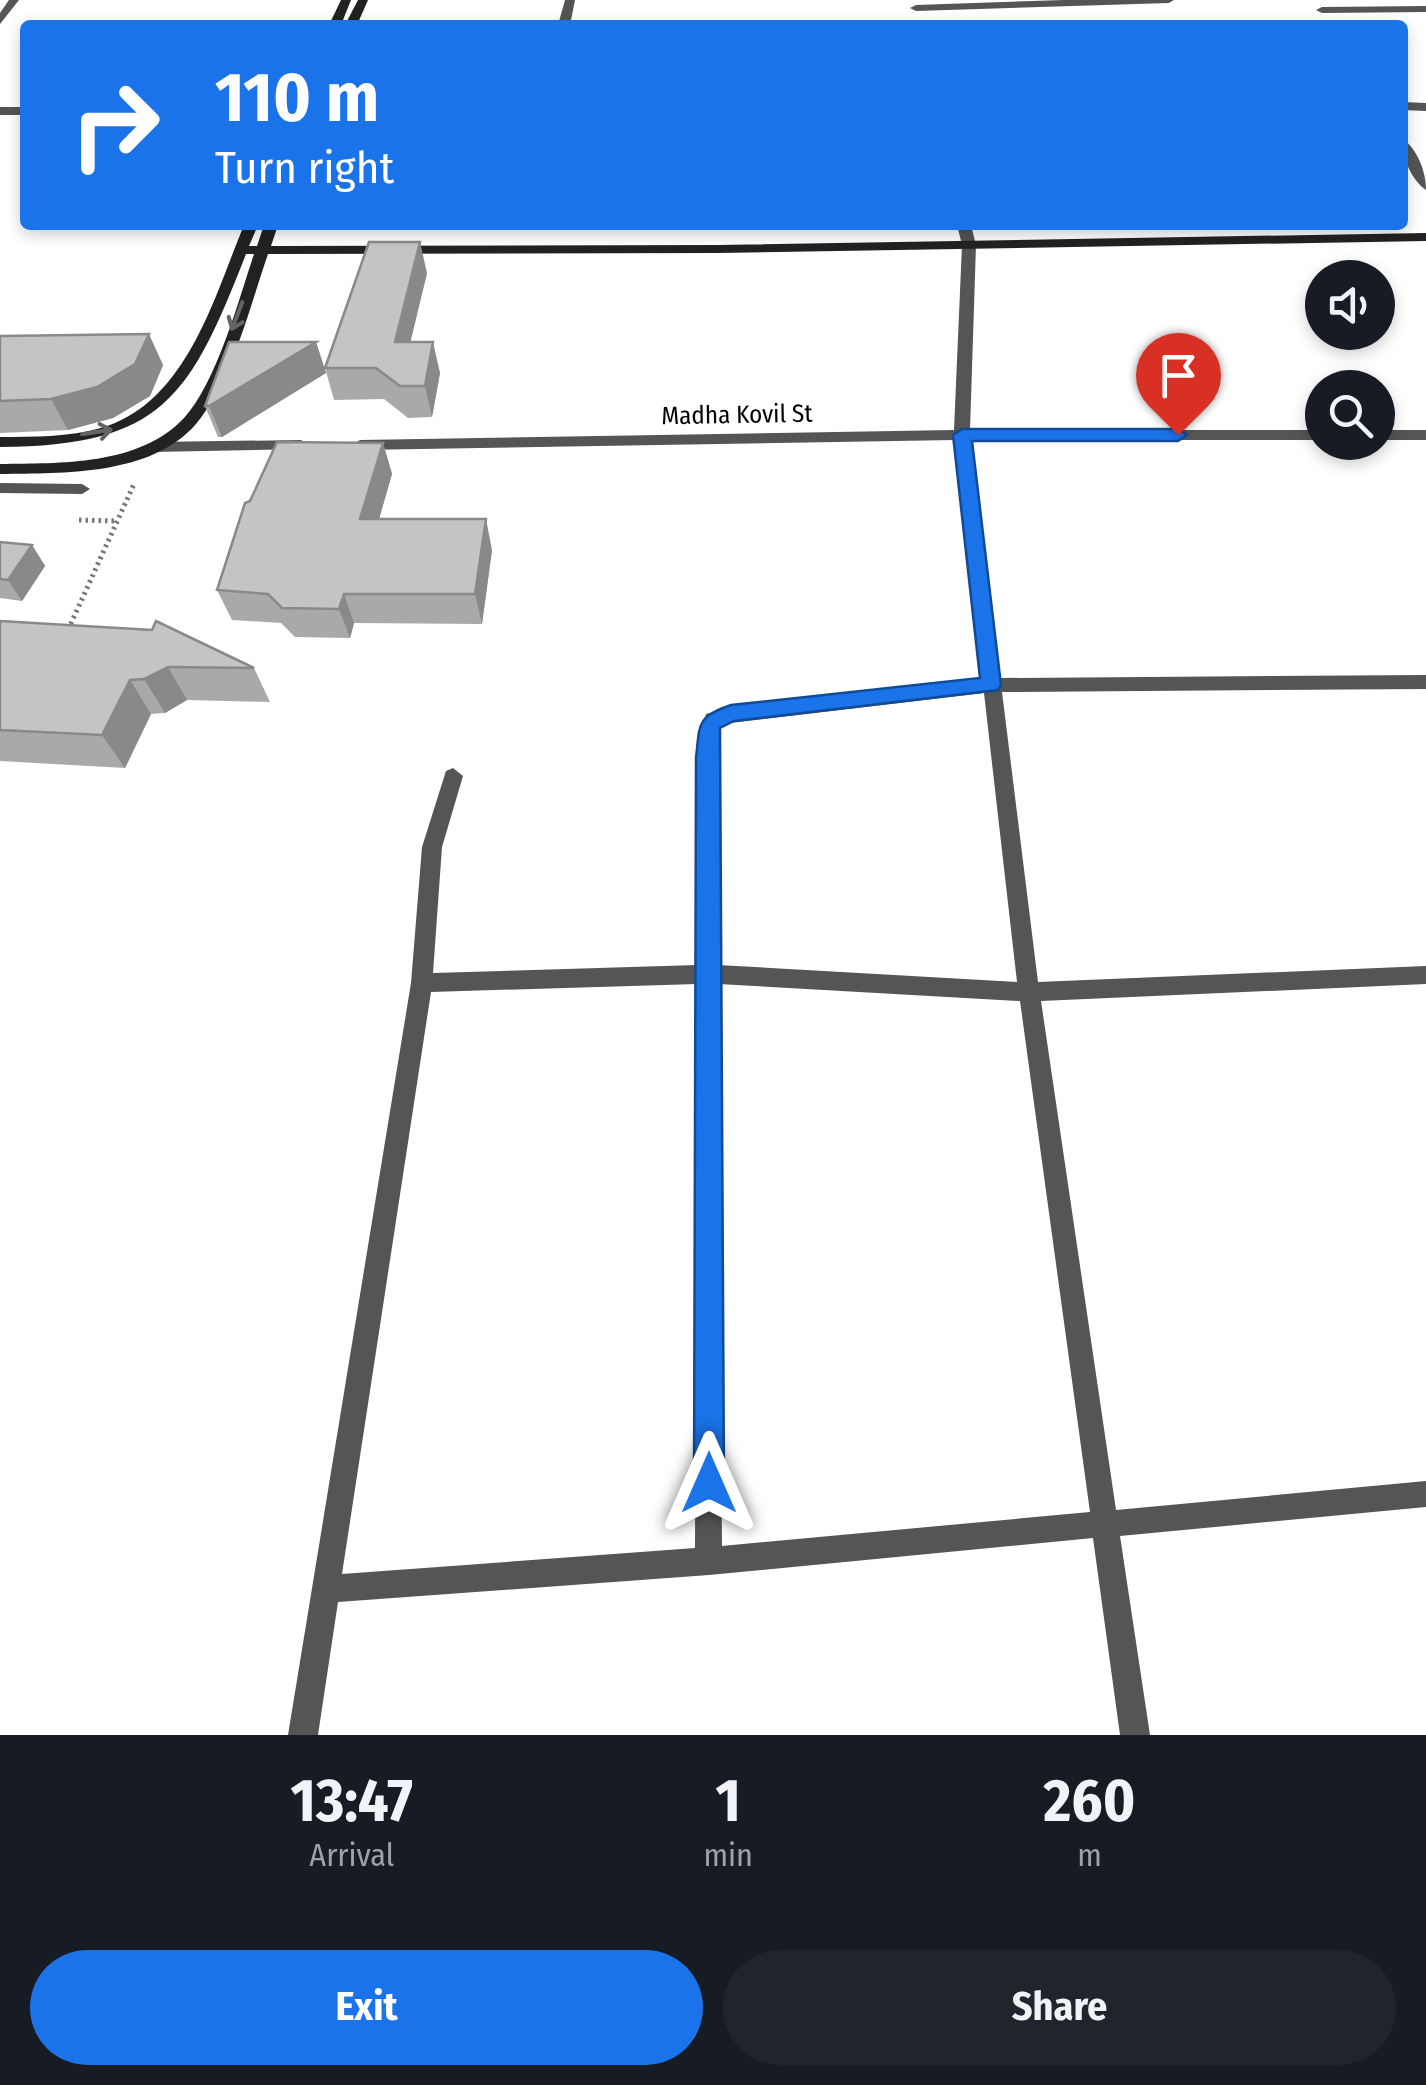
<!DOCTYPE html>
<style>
:root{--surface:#171b24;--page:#20242c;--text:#f1f3f6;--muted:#9ea1a6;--accent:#1a73e8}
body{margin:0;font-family:"Fira Sans Condensed",sans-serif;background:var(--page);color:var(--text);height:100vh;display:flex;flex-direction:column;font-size:38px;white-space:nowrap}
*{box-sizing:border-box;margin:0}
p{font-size:32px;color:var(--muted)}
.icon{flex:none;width:55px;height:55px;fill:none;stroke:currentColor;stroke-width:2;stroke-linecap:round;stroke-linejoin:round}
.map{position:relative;height:1735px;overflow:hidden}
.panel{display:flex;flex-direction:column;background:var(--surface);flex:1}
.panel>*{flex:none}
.banner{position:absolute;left:20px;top:20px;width:1388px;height:210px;border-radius:10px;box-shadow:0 5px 15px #0003;background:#1a73e8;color:#fff;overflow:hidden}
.fabs{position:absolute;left:1305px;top:260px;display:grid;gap:20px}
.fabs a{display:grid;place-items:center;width:90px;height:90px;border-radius:50%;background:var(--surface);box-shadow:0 5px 15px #0003;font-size:50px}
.pin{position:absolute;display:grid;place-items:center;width:85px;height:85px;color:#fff;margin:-102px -42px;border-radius:50% 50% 50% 0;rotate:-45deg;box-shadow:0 0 10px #0007}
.pin .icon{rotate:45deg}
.me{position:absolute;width:110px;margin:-55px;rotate:0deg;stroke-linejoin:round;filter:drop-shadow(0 0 8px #0008)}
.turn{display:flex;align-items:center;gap:35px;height:210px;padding:0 30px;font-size:45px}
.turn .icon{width:130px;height:130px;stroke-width:2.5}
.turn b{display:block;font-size:70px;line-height:85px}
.eta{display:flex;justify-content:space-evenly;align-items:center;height:170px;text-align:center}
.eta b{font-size:60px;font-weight:700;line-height:70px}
.button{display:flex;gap:20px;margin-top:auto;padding:20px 30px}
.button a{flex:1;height:115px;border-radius:60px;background:var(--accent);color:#fff;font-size:40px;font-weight:700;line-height:115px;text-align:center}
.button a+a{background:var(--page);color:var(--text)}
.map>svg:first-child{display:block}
</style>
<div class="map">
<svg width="1426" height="1735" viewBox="0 0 1426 1735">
<rect width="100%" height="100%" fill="#fff"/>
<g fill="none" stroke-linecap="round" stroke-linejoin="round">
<g stroke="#777" stroke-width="5" stroke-dasharray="2.5 4" stroke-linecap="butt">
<path d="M79 520 117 521"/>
<path d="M68 630 134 484"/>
</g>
<path fill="#555" fill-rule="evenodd" d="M0 483 82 484 90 489 82 494 0 493Z"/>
<g fill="#555" fill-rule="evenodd">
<path d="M9 0H19L0 24V13Z"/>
<path d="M565 0H575L570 25H558Z"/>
<path d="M1064 0H1174L1169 3 916 11 910 8 916 5Z"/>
<path d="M1426 6V12L1322 13 1316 10 1322 7Z"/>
<path d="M1402 102 1426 103V111L1402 110Z"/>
<rect x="0" y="107" width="25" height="8"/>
<path d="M1402 138C1417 149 1426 171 1426 190 1411 180 1402 157 1402 138Z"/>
<path d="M957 225H971L976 245 970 430H1322V440H970L1000 678 1426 675V689L1002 692 1038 982 1426 966V984L1041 1001 1116 1510 1426 1481V1507L1120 1536 1150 1735H1120L1093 1538 709 1575 338 1602 318 1735H288L411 983 422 847 446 771 453 768 463 776 442 847 433 973 697 965 698 758 706 714 731 707 982 679 955 440 360 450 352 445 360 440 954 430 962 245ZM984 693 1017 982 718 965 716 758 722 724ZM697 984 695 1548 342 1574 431 992ZM718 984 1020 1001 1090 1512 722 1546Z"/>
<rect x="1378" y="430" width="48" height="10"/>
<path d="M301 440 309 445 307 449 153 452 145 447 153 442Z"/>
</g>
<g fill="#222" fill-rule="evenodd">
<path d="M341 0H351L341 25H329Z"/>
<path d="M358 0H368L357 25H345Z"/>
<path d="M244 225H258L249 246H257L264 225H278L271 246 718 245 1426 233V241L718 253 268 254C250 306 232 381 196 424 151 476 63 473 0 474V464C60 463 139 466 184 418 216 384 239 299 254 254H246C190 397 163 446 0 447V437C33 437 69 437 101 428 187 403 214 297 244 225Z"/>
</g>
</g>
<g fill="#a9a9a9">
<path d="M427 273 410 342 440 373 432 417 408 418 384 399 334 400 325 368Z"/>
<path d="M0 336 163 365 150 396 113 418 68 430 0 433Z"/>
<path d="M316 342 326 373 222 437H218L205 406Z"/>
<path d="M383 443 392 474 379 519 492 550 482 624 354 623 350 638 295 637 281 623 232 620 217 590Z"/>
<path d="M0 542 32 545 45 566 22 601 0 598Z"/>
<path d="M0 621 254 668 270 702 187 700 165 713 151 714 125 768 0 761Z"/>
</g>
<g fill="#898989">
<path d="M420 242 427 273 403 373 395 342Z"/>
<path d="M149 334 163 365 150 396 113 418 68 430 51 399Z"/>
<path d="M316 342 326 373 222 437 209 406Z"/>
<path d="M433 342 440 373 432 417 425 386Z"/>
<path d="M383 443 392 474 370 550 360 519Z"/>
<path d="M486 519 492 550 482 624 475 594Z"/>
<path d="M32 545 45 566 22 601 8 580Z"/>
<path d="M344 594 354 623 350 638 339 609Z"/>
<path d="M168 667 187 700 165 713 144 679Z"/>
<path d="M130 680 151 714 125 768 102 735Z"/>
</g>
<g fill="#c4c4c4" stroke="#898989" stroke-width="2.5">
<path d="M369 242H420L395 342H433L425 386H400L376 368H325Z"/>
<path d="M149 334 135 364 97 387 51 399 0 401V336Z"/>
<path d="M229 342H316L209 406H205Z"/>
<path d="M277 442 383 443 360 519H486L475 594H344L339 609 282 608 268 594 217 590 245 503 250 501Z"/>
<path d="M0 542 32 545 8 580 0 579Z"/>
<path d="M0 621 152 630 156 621 254 668 168 667 144 679 130 680 102 735 0 730Z"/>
</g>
<defs><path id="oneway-shaft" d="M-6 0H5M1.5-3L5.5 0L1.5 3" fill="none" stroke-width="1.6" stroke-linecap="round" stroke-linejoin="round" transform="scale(2.5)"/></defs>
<g stroke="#646464">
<use href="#oneway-shaft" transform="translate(237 316) rotate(111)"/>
<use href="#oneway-shaft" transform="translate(97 432) rotate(-9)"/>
</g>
<path fill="#1a73e8" stroke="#114b97" stroke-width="2.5" d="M962 429H1178L1187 435 1178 441H972L1001 685 998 690 734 721 720 728 724 1483 719 1493 709 1498 698 1493 694 1483 696 758C700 724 696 717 731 705L980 678 953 435Z"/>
<g text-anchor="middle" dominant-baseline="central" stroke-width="9" stroke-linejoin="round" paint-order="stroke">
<g font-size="25" fill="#000" stroke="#fff">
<text transform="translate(737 415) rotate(-1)">Madha Kovil St</text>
</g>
</g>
</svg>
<div class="fabs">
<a><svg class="icon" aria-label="sound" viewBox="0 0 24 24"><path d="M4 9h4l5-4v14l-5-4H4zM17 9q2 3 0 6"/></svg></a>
<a><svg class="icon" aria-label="search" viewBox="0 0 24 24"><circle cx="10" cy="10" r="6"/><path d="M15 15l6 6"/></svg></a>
</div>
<div class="pin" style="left:1178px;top:435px;background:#d93025"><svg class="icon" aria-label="arrive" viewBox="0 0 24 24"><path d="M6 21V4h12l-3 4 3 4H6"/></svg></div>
<svg class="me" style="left:709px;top:1483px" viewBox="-20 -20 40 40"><path d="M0-17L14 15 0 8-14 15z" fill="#1a73e8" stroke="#fff" stroke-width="4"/></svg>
<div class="banner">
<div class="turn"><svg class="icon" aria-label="right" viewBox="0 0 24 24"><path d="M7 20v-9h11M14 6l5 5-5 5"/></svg><div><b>110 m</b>Turn right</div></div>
</div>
</div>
<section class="panel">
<div class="eta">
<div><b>13:47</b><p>Arrival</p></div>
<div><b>1</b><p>min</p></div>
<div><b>260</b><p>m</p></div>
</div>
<div class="button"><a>Exit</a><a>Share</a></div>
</section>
